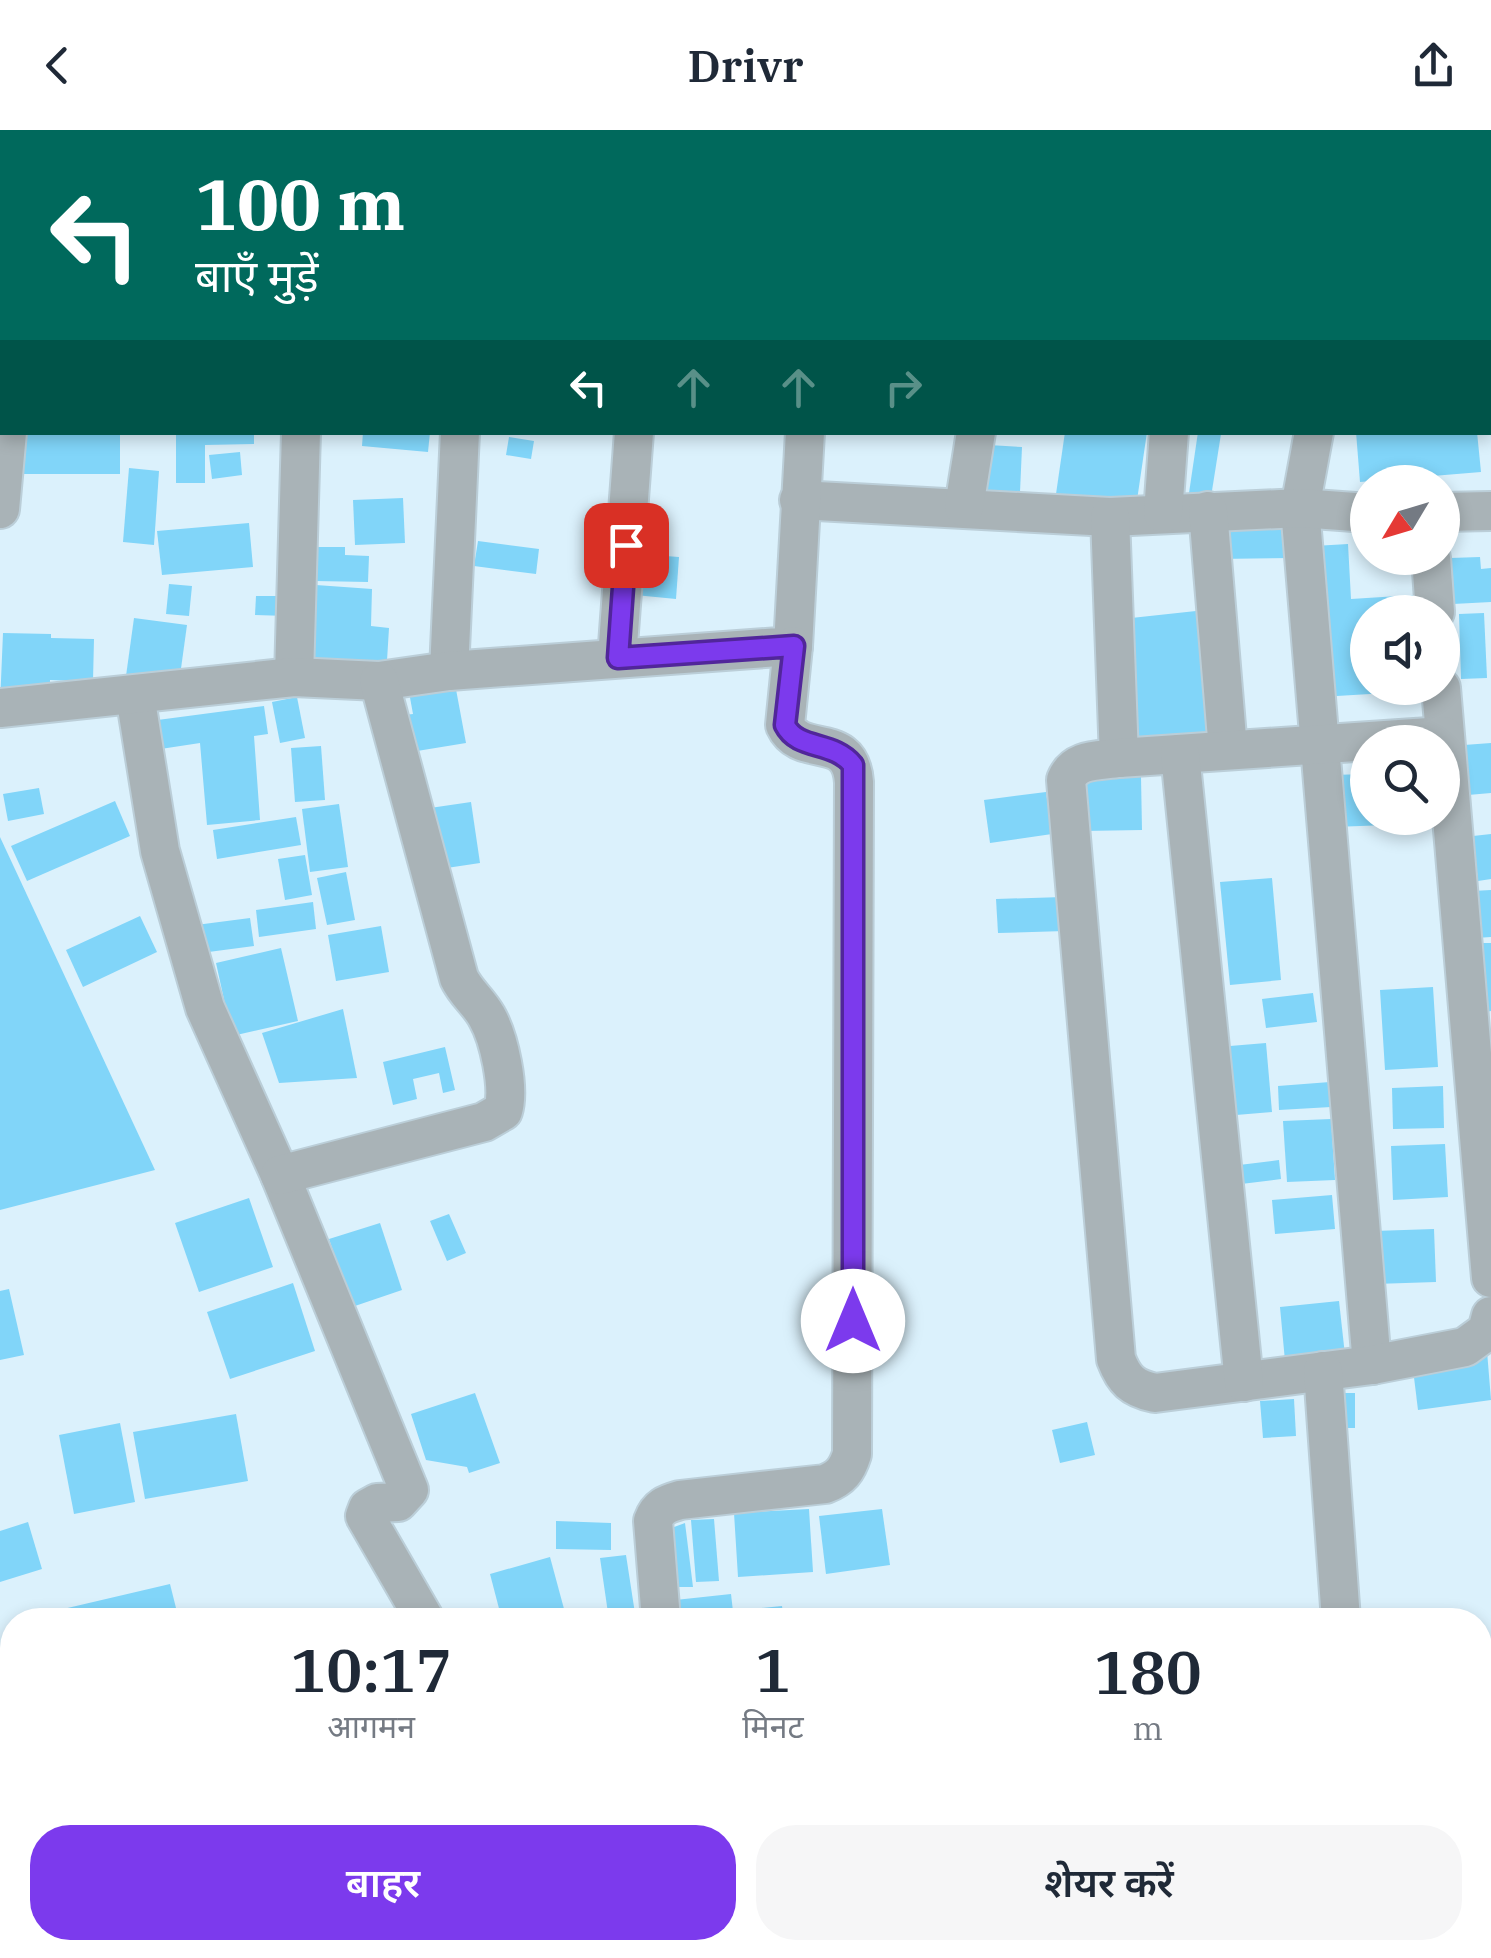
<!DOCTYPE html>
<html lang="hi">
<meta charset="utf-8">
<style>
:root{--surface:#fff;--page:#f6f6f7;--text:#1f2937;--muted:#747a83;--accent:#7c3aed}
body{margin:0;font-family:"IBM Plex Serif","Noto Sans Devanagari",serif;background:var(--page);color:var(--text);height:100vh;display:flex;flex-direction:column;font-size:38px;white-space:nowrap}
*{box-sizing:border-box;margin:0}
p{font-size:32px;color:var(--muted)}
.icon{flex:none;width:55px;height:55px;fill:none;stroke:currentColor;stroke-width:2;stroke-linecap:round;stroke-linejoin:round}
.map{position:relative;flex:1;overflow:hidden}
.side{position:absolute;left:0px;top:1478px;width:1492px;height:352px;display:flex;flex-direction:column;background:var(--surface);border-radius:40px 40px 0 0;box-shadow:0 5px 15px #0003}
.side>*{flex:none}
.hud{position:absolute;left:0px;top:0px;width:1492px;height:305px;box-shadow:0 5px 15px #0003;background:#00695c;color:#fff;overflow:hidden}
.needle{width:65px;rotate:232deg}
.buttons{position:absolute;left:1350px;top:335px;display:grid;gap:20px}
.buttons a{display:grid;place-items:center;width:110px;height:110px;border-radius:50%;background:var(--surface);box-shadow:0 5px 15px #0003;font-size:50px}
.pin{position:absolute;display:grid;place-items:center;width:85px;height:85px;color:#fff;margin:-42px;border-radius:20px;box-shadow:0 5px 15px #0006}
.me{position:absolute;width:110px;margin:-55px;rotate:0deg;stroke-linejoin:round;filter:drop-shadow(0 0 8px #0008)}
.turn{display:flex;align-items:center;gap:35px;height:210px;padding:0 30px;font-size:45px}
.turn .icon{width:130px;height:130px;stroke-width:2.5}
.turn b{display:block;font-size:70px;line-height:85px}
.lanes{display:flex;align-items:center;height:95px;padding:0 30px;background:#0003;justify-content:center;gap:50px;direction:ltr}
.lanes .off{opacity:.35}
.eta{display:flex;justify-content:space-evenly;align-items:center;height:170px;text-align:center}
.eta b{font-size:60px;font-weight:600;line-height:70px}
.cta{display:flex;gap:20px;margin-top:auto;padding:20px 30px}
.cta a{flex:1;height:115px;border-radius:40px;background:var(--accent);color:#fff;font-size:40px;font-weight:600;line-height:115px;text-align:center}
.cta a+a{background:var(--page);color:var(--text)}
header{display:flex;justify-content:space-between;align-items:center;height:130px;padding:0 30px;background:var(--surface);font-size:45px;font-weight:600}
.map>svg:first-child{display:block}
</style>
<header><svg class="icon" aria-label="back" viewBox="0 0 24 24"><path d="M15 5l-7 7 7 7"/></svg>Drivr<svg class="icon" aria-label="share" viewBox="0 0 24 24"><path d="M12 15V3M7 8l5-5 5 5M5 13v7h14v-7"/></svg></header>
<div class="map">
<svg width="1491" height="1828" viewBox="0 0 1491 1828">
<rect width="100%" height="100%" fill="#dbf1fc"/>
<g fill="#81d5f9">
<path d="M18 302H120V344H17Z"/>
<path d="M176 302H254V314L205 315V353H176Z"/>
<path d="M363 302H430L428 322 362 316Z"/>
<path d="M1065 302H1147L1136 377 1056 364Z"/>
<path d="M1198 302 1221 304 1211 367 1189 363Z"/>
<path d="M1356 302H1477L1481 342 1360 352Z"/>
<path d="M509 307 534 311 531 329 506 325Z"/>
<path d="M989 315 1022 317 1020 362 987 360Z"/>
<path d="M240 322 242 345 212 349 209 325Z"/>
<path d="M129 338 159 341 154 415 123 412Z"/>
<path d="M403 368 405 413 355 415 353 370Z"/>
<path d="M1292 390V428L1217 429 1216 391Z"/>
<path d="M249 393 253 437 162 445 157 401Z"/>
<path d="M478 411 539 419 536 444 474 436Z"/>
<path d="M1348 414 1351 469 1414 465 1415 482H1368V558H1419L1420 561 1320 567 1314 416Z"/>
<path d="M316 417H345V425L369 426 368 452 315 451Z"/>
<path d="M638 424 679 427 676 469 635 465Z"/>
<path d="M1480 427 1481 439 1491 438V472L1453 474 1450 428Z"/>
<path d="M169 454 192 456 189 486 166 484Z"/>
<path d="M316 455 372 459 371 496 389 498 386 547 311 542Z"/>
<path d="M256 466H287V486L255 485Z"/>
<path d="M1196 481 1210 611 1136 618 1122 489Z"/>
<path d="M1484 483 1487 548 1461 549 1459 484Z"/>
<path d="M134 488 187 495 179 553 126 546Z"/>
<path d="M3 503 51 504V508L94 509 93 551 72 562 73 551 50 550V568L0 574Z"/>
<path d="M455 554 466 613 411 622 404 585 413 584 409 562Z"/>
<path d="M297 567 305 608 280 613 272 572Z"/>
<path d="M264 576 268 604 254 606 260 690 207 695 200 613 154 620 150 591Z"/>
<path d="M1491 613V663L1468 665 1464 615Z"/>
<path d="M321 616 325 670 295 672 291 618Z"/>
<path d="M1368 644V688H1388V695L1333 697 1331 645Z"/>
<path d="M1141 647 1142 700 1083 701 1082 648Z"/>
<path d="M39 658 44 684 8 691 3 664Z"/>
<path d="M1046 662 1052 704 990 713 984 670Z"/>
<path d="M115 671 130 706 27 751 11 716Z"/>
<path d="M471 672 480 733 440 739 430 678Z"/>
<path d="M339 674 348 737 310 742 302 679Z"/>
<path d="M296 687 301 715 217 729 213 700Z"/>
<path d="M1491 704V749L1478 751 1473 706Z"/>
<path d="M0 707 155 1040 0 1080Z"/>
<path d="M305 725 312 765 285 770 278 729Z"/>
<path d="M346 742 355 790 327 795 317 748Z"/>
<path d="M1272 748 1281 850 1230 855 1220 752Z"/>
<path d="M1491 760V807L1476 808 1473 761Z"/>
<path d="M1063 767 1065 801 998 803 996 769Z"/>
<path d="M313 772 316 799 259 807 256 780Z"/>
<path d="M140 786 157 822 83 857 66 820Z"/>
<path d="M250 788 254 816 201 823 196 795Z"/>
<path d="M381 796 389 842 336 851 328 805Z"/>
<path d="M1480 813H1491V881L1485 882Z"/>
<path d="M281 818 298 891 232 906 216 833Z"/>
<path d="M1433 857 1438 937 1385 940 1380 860Z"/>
<path d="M1313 863 1317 892 1266 898 1262 869Z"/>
<path d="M343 879 357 948 279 953 262 903Z"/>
<path d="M1266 913 1272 982 1236 985 1230 916Z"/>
<path d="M445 917 455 960 443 963 439 943 413 949 417 969 393 975 383 932Z"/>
<path d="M1330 952 1331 977 1279 980 1278 956Z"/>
<path d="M1443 956 1444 998 1393 999 1392 958Z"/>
<path d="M1331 989 1335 1050 1287 1052 1283 991Z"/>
<path d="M1445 1014 1448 1067 1393 1070 1391 1016Z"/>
<path d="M1279 1030 1281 1049 1233 1055 1231 1036Z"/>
<path d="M1332 1065 1335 1099 1275 1104 1272 1070Z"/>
<path d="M249 1068 273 1137 199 1162 175 1093Z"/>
<path d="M449 1084 466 1123 447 1131 430 1091Z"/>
<path d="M380 1093 402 1160 352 1177 329 1109Z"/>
<path d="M1434 1099 1436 1152 1375 1154 1374 1101Z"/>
<path d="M293 1153 315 1221 230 1249 207 1182Z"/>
<path d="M9 1159 24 1225 0 1230V1161Z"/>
<path d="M1339 1171 1345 1225 1285 1231 1280 1177Z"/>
<path d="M1487 1221 1491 1270 1418 1280 1412 1231Z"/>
<path d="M475 1263 500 1333 469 1343 467 1337 426 1330 411 1284Z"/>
<rect x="1329" y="1263" width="26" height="35"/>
<path d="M1294 1269 1296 1306 1263 1308 1260 1271Z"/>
<path d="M236 1284 248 1351 145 1369 133 1302Z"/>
<path d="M1087 1292 1095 1325 1060 1333 1052 1300Z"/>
<path d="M120 1293 135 1372 74 1384 59 1305Z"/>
<path d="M809 1379 813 1442 738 1447 734 1383Z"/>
<path d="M882 1379 890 1435 826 1444 819 1386Z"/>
<path d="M714 1389 719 1451 696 1452 691 1390Z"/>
<path d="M556 1391 611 1393V1420L556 1419Z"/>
<path d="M28 1392 42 1439 0 1452V1401Z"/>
<path d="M685 1393 693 1457H672L666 1400Z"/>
<path d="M626 1425 636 1490H609L600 1428Z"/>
<path d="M550 1427 567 1490H502L490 1444Z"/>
<path d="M170 1454 179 1490H62L59 1480Z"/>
<path d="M731 1464 734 1490H668L666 1471Z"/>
<path d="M782 1476 784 1490H752L750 1479Z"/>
<path d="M555 1818H579L583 1828H546L543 1823Z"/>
<path d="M773 1818H811L813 1828H757L755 1822Z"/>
</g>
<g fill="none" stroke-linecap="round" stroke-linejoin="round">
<g stroke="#bbced8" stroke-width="42">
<g id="minor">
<path d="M1398 0V2"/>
<path d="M35 2V0"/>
<path d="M496 2V0"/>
<path d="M666 2V0"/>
<path d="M833 2 834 0"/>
<path d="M1020 2V0"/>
<path d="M1197 2 1198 0"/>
<path d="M0 154H2"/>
<path d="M1314 302 1300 378 1372 1235"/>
<path d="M799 370 1110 387 1300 378 1368 383"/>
<path d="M964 377 976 302"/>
<path d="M0 379 7 302"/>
<path d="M1208 381 1228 620"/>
<path d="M1442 382 1491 381"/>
<path d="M1163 383 1169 302"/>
<path d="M1110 387 1119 628"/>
<path d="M1431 428 1435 482"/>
<path d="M617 528 634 302"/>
<path d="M449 541 460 302"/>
<path d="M294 547 301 302"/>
<path d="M1441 558 1491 1148"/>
<path d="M135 565 160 721 205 878 280 1045 409 1360 398 1372 377 1373 368 1378 365 1386 425 1490"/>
<path d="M0 578 294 547 379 551 449 541 793 516 805 302"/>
<path d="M1444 606 1119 628C1098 631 1075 628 1066 650L1116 1229C1124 1250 1132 1258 1155 1263L1372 1235 1465 1217 1487 1201 1491 1186"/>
<path d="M1180 624 1244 1252"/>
<path d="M280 1045 484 992 503 981C510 958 499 908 487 887 479 872 466 863 459 848L379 551"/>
<path d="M1323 1241 1341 1490"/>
<path d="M661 1490 653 1391C658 1377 666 1374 680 1370L825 1354C841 1348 847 1340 852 1324L854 652C850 599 801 630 785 595L793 516"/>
<path d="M1480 1731 1491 1730"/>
<path d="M750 1818 753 1828"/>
<path d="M251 1828 317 1818"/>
</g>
</g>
<g stroke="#bbced8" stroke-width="60">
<g id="primary">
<path d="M0 1549 12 1568"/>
<path d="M166 1818 171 1828"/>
</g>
</g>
<use href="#minor" stroke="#a9b3b7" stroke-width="38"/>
<use href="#primary" stroke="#71828a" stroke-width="55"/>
</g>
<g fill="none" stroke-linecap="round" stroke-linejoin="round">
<g stroke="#51269a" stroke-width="25">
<path id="route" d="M626 415 618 528 794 516 785 595C798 621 833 610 853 635V1191"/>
</g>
<use href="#route" stroke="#7c3aed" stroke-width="18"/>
</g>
</svg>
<div class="buttons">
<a><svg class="needle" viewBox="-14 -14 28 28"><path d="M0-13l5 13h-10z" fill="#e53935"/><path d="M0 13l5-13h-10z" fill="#747a83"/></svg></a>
<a><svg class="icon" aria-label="sound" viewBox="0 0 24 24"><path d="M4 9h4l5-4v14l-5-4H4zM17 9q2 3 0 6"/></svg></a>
<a><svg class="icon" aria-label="search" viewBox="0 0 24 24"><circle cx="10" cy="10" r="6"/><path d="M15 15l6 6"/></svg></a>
</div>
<div class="pin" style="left:626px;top:415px;background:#d93025"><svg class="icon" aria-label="arrive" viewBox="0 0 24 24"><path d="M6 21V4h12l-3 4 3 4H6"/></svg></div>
<svg class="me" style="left:853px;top:1191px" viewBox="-20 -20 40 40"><circle r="19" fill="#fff"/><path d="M0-13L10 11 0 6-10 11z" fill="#7c3aed"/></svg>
<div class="hud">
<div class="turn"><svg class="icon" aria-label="left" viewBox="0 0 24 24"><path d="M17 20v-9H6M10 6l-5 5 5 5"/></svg><div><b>100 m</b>बाएँ मुड़ें</div></div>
<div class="lanes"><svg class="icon" aria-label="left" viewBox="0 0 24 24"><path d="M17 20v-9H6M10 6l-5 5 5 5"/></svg><svg class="icon off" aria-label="ahead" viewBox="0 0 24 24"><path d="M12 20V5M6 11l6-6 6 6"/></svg><svg class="icon off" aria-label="ahead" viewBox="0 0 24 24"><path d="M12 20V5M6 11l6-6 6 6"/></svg><svg class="icon off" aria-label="right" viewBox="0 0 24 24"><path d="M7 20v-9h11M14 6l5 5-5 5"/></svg></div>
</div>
<section class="side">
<div class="eta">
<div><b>10:17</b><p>आगमन</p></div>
<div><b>1</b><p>मिनट</p></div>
<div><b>180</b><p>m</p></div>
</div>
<div class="cta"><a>बाहर</a><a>शेयर करें</a></div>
</section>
</div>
